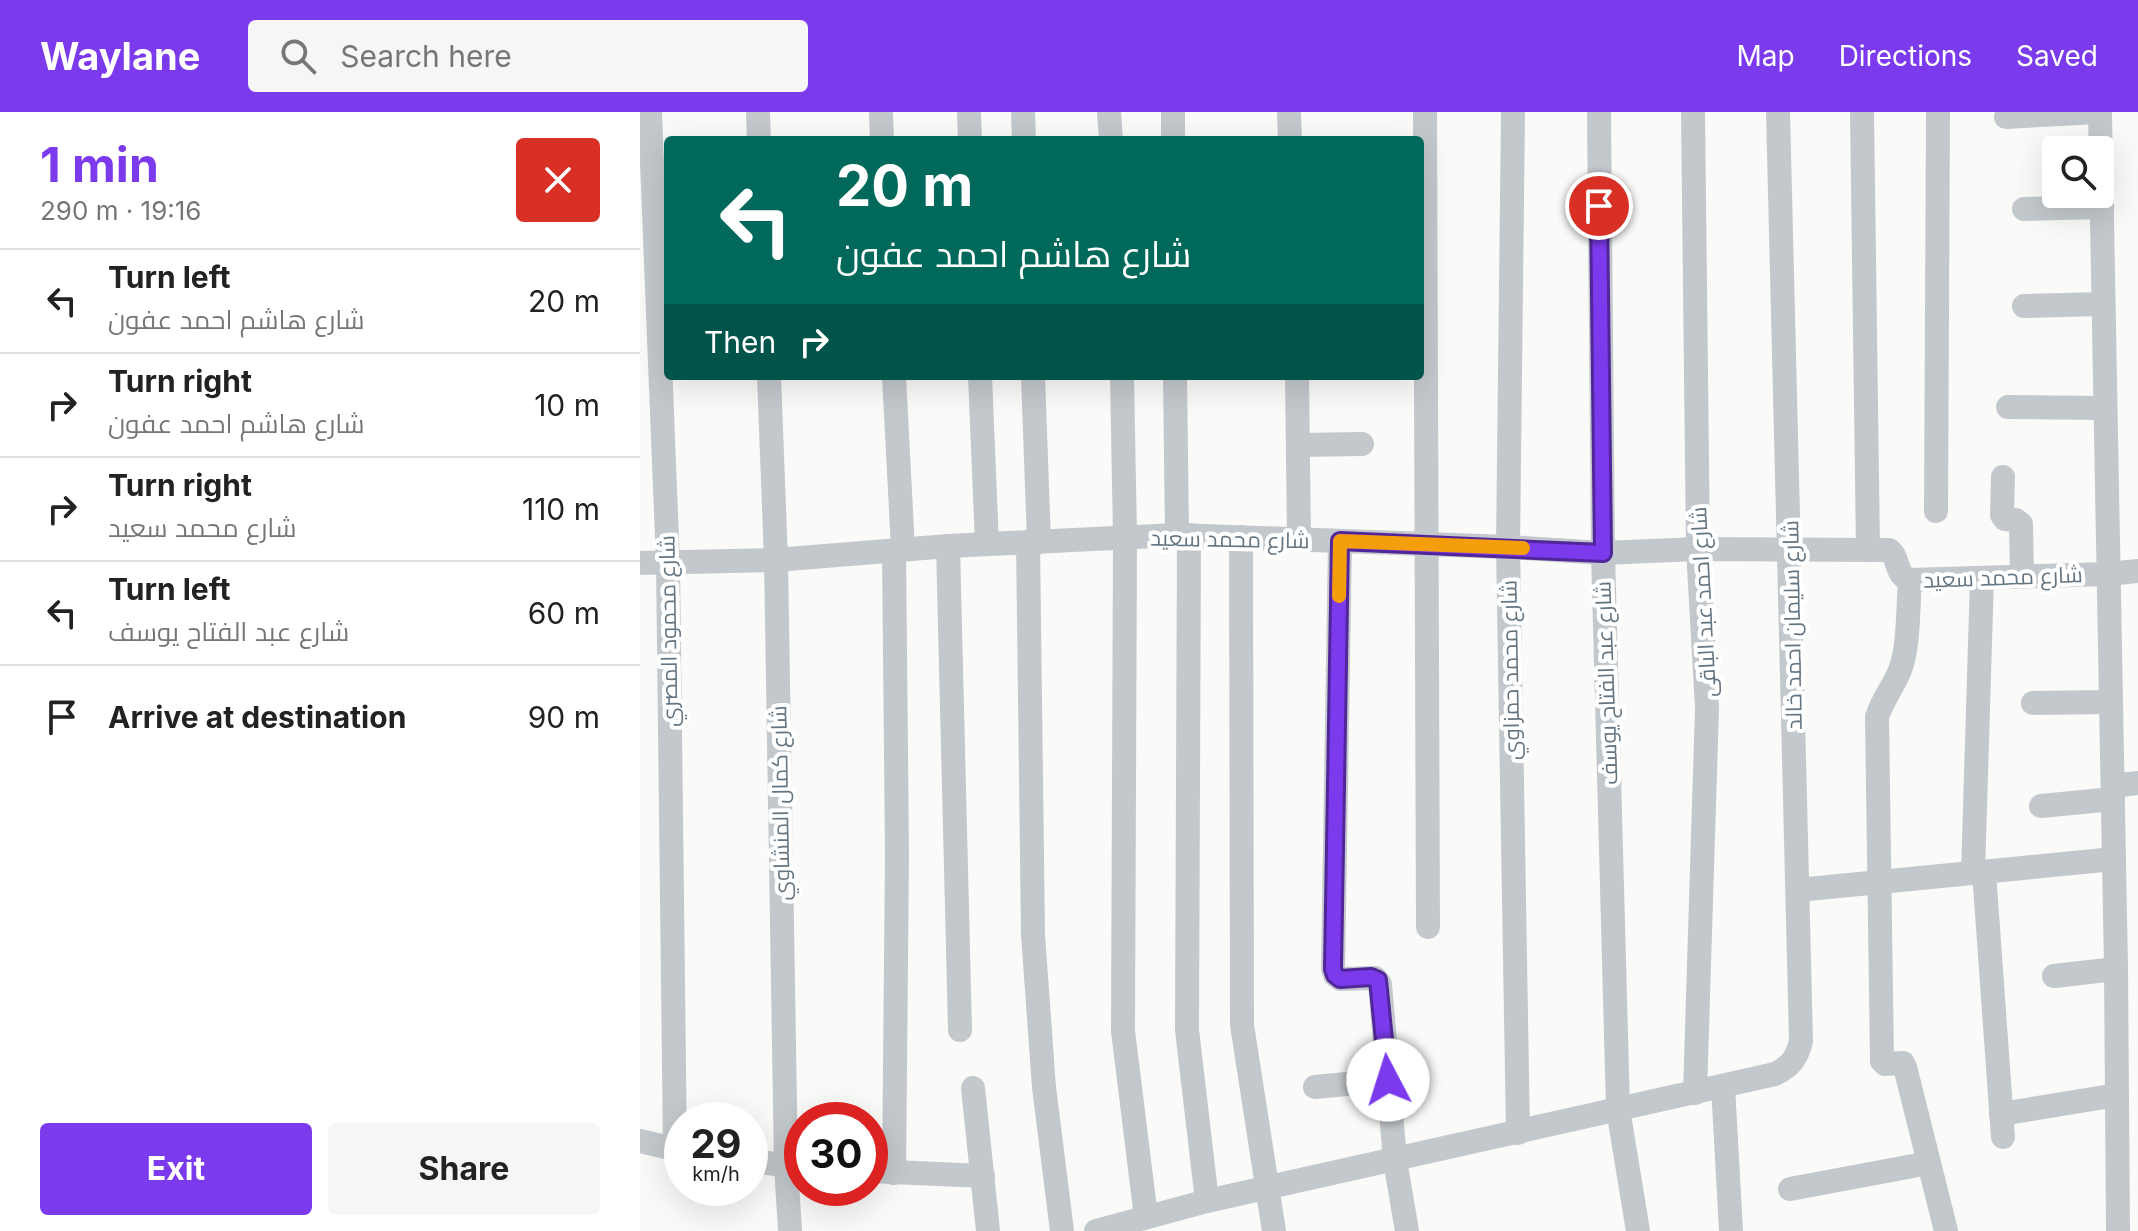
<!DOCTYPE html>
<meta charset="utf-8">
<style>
:root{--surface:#fff;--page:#f6f6f6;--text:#222;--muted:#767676;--line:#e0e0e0;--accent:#7c3aed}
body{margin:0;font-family:Inter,Cairo,sans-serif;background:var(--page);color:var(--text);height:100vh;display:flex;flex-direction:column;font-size:30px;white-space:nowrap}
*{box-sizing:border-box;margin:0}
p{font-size:26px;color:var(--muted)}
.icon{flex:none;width:44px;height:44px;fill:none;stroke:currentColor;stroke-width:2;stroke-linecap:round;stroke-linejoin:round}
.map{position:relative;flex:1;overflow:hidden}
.panel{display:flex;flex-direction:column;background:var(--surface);width:640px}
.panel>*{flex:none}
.banner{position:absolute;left:24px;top:24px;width:760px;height:244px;border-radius:8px;box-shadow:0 8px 32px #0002;background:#00695c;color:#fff;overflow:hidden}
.controls{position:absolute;left:1402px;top:24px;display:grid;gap:16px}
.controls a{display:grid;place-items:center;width:72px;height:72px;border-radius:8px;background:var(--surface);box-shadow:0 8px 32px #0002;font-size:40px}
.speed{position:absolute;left:24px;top:990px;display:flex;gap:16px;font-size:40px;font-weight:700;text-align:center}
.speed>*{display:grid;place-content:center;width:104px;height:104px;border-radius:50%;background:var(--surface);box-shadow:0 8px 32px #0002;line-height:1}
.speed small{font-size:20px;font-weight:400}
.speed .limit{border:12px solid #d22;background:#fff;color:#111}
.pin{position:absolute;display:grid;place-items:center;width:68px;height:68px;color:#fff;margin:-34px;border:4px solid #fff;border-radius:50%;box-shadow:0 2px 8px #0007}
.me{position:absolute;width:88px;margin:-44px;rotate:355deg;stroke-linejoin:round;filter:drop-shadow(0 0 6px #0008)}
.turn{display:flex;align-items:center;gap:28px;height:168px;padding:0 40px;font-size:36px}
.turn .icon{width:104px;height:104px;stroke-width:2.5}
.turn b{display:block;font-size:56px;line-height:68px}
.then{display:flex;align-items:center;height:76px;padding:0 40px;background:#0003;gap:16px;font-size:30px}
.round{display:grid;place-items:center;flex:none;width:84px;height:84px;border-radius:8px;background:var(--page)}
.head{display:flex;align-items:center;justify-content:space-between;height:136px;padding:0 40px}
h1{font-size:48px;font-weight:700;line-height:60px;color:var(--accent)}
.action{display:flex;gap:16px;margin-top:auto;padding:16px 40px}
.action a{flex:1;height:92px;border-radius:8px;background:var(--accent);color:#fff;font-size:32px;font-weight:700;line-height:92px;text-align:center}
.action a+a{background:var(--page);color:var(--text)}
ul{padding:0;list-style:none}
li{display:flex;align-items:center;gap:24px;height:104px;padding:0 40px;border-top:2px solid var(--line)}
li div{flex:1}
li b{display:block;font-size:30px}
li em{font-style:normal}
header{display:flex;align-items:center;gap:48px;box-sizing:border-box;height:112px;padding:0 40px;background:var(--accent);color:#fff}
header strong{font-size:38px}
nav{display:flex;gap:44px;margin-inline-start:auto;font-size:28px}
.search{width:560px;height:72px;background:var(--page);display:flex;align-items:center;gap:20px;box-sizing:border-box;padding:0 28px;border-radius:8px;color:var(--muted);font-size:30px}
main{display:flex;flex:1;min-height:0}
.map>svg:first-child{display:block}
</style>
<header>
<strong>Waylane</strong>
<div class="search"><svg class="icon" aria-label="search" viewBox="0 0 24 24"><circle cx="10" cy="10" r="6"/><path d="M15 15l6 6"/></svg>Search here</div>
<nav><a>Map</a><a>Directions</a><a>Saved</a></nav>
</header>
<main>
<section class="panel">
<div class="head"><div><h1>1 min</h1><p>290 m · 19:16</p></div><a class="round" style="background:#d93025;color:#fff"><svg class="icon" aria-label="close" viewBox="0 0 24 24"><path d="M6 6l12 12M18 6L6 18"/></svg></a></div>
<ul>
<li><svg class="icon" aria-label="left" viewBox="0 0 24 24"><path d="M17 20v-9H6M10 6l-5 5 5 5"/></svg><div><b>Turn left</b><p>شارع هاشم احمد عفون</p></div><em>20 m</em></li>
<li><svg class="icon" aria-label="right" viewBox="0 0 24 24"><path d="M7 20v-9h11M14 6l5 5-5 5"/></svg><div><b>Turn right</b><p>شارع هاشم احمد عفون</p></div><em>10 m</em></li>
<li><svg class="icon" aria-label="right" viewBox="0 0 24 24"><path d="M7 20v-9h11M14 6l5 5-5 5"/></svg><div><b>Turn right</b><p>شارع محمد سعيد</p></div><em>110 m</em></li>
<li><svg class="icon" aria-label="left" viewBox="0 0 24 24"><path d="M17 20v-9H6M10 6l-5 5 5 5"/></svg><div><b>Turn left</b><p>شارع عبد الفتاح يوسف</p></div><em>60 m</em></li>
<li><svg class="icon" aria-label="arrive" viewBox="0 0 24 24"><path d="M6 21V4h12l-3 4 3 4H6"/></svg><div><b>Arrive at destination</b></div><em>90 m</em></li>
</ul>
<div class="action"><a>Exit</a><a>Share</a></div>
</section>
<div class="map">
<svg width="1498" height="1119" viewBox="0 0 1498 1119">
<rect width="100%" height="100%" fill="#fafaf8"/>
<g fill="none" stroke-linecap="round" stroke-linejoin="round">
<g stroke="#c3c8cc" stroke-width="24">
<path d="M10 0 28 451 35 1038"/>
<path d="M118 0 119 28"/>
<path d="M241 0 242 28"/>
<path d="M329 0 330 28"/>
<path d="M383 0 384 28"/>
<path d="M469 0 471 28"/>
<path d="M533 0V28"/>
<path d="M649 0 650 28"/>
<path d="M785 0 788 815"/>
<path d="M873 0 868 435 878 1021"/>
<path d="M959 0 963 441 978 997 998 1119"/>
<path d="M1053 0 1058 437 1067 596 1055 981"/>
<path d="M1222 0 1228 438"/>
<path d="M1460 0 1476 857 1478 1119"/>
<path d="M1366 5 1458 0"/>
<path d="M1384 97 1462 95"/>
<path d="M1384 194 1463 192"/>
<path d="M129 264 136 448 146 1054 150 1119"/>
<path d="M254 264 263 437"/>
<path d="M340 264 347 432"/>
<path d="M393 264 399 430"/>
<path d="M482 264 485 425 483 919 506 1105"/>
<path d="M535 264 537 423"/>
<path d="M657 264 659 428"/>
<path d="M1368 295 1465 296"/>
<path d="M658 333 722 332"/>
<path d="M1363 365 1362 403 1365 407 1376 408 1381 412 1382 465"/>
<path d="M1296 399 1298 0"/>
<path d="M549 423 547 918 567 1089"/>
<path d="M601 425 602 913 634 1119"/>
<path d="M700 429 693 857 695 863 700 867 735 866 740 872 755 1048 767 1119"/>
<path d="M388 430 393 823 404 975 422 1119"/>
<path d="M308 434 320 918"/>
<path d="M254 438 257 743 254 1061"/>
<path d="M0 451 136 448 308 434 537 423 868 435 963 441 1058 437 1249 438C1260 446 1255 464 1270 468L1468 462 1498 459"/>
<path d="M1270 468C1268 493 1269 536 1260 558 1253 576 1243 586 1237 605L1242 949 1245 952 1263 951 1265 955 1306 1119"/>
<path d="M1393 591 1471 590"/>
<path d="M1473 674 1498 671"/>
<path d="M1401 694 1473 687"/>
<path d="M1344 760 1363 1025"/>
<path d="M1333 761 1342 466"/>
<path d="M1158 778 1474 747"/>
<path d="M1414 864 1476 857"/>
<path d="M1083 974 1091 1119"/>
<path d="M675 975 748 968"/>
<path d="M333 976 348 1119"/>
<path d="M1361 1002 1477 983"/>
<path d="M0 1029 42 1039"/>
<path d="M110 1049 160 1055"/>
<path d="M230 1059 343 1064"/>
<path d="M1150 1077 1289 1051"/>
<path d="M456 1119 567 1089 1135 962C1151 954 1157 946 1161 929L1138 0"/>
</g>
</g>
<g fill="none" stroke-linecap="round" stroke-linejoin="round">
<g stroke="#51269a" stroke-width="20">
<path id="route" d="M748 968 738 868 731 865 700 867 695 863 693 857 700 429 963 441 959 94"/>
</g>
<use href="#route" stroke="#7c3aed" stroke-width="14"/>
<path stroke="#f59e0b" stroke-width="14" d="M699 484 700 429 883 436"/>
</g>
<g text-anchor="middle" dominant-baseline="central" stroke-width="8" stroke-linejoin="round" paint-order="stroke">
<g font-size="22" fill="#657683" stroke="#fff">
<text transform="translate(590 427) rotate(1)">شارع محمد سعيد</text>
<text transform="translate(1363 465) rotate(-2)">شارع محمد سعيد</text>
<text transform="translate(1063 490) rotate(-93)">شارع احمد عبد الباقى</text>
<text transform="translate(1152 513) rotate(-91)">شارع سليمان احمد خالد</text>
<text transform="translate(28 519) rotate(-91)">شارع محمود المصري</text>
<text transform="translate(870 558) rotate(-91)">شارع محمد حمزاوي</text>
<text transform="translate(966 571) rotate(-92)">شارع عبد الفتاح يوسف</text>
<text transform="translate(140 691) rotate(-91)">شارع كمال المنشاوي</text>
</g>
</g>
</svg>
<div class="controls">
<a><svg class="icon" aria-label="search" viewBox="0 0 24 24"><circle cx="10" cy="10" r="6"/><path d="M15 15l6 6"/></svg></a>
</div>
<div class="speed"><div>29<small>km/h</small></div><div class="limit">30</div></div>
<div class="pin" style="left:959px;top:94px;background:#d93025"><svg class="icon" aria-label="arrive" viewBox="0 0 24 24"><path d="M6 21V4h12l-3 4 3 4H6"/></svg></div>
<svg class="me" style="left:748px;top:968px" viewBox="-20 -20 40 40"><circle r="19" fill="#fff"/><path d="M0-13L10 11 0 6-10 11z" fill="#7c3aed"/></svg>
<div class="banner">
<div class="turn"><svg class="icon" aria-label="left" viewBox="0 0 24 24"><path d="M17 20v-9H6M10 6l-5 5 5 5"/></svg><div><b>20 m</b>شارع هاشم احمد عفون</div></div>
<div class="then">Then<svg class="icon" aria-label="right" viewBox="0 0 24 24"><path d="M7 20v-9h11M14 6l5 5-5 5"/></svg></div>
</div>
</div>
</main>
